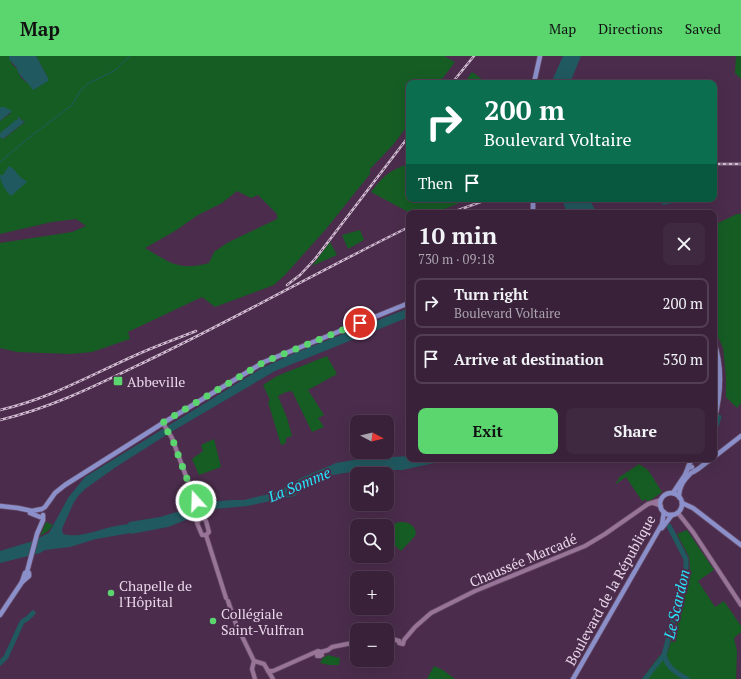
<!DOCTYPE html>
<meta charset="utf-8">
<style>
:root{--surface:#382139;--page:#3f2941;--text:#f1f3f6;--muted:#aba3ae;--line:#523e53;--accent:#5bd56e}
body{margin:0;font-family:"PT Serif",serif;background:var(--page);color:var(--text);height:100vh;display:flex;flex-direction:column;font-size:15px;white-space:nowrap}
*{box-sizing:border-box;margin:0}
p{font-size:13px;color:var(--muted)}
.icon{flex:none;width:22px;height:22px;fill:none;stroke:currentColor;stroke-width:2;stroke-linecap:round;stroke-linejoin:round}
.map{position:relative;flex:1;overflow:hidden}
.panel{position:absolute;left:406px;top:154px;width:311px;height:252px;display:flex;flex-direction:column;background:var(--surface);border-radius:8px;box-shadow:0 4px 16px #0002,0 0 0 1px var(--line)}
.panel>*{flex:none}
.hud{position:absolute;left:406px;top:24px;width:311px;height:122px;border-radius:8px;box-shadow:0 4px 16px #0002,0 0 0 1px var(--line);background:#0b6e4f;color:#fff;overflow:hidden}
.needle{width:26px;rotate:97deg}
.controls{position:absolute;left:350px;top:359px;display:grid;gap:8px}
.controls a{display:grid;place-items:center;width:44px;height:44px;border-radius:8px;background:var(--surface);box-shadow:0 4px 16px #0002,0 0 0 1px var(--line);font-size:20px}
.pin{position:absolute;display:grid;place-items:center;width:34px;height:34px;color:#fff;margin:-17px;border:2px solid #fff;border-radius:50%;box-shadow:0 1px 4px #0007}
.me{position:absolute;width:44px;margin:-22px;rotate:340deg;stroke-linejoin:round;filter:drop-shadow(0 0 3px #0008)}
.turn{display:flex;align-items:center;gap:14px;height:84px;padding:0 12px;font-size:18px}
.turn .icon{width:52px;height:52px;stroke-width:2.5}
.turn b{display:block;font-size:28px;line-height:34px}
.then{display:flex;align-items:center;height:38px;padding:0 12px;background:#0003;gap:8px;font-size:15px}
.round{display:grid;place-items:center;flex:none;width:42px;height:42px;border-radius:8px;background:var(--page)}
.head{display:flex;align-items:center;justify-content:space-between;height:68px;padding:0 12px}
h1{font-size:24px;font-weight:600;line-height:30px}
.action{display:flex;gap:8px;margin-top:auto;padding:8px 12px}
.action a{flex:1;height:46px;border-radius:8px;background:var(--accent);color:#111;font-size:16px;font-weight:600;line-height:46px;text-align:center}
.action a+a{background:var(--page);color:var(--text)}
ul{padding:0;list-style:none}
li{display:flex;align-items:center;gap:12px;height:50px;margin:0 8px 6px;padding:0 4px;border:2px solid var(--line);border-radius:8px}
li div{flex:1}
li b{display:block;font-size:15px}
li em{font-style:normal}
header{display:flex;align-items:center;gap:24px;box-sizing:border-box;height:56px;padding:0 20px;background:var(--accent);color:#111}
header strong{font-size:19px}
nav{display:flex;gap:22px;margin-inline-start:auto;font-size:14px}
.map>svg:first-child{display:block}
</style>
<header>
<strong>Map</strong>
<nav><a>Map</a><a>Directions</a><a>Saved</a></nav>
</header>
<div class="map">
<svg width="741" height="623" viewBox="0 0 741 623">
<rect width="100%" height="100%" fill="#4b2c4c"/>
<g fill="#165d24" fill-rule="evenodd">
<path d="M0 0H9L12 8 17 13 21 22 35 33 47 25 48 22 36 0H444L455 6 439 27H409V68L393 89 370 113V118L326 173 285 219 274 229 215 251 202 241 128 276 130 283 92 296 71 298 17 296 0 292V187L72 176 86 170 76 163 52 166 0 178V81L3 83 5 82 26 65 24 66 20 62 0 77V65L11 57 0 51ZM237 135 251 142 258 139 277 158V163L227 187 214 196 209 207C178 215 171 207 145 192L175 175 198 159 222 147Z"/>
<path d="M736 0H741V23L735 17Z"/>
<path d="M472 16 487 27H464Z"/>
<path d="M409 108V143H470L434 157H410L371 136C382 121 391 113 409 108Z"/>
<path d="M737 158H741V347L737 352 726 341V321L723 292 714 272V169Z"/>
<path d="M360 174 364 184 348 193 342 179Z"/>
<path d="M330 186 337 199 312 210Z"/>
<path d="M327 300 337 318 308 334 324 359 318 362 324 371 312 376 292 335 286 336 278 340 287 362 292 380 286 382V387L281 389 268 346 270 344 263 329 277 320Z"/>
<path d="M214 383 221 411 199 419 192 403 203 395 201 389Z"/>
<path d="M639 408 648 414 662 436 647 447 646 443 642 445 626 421 616 428V426L619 424 618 422Z"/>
<path d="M46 466 53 469 48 475 40 480Z"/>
<path d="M400 466C408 466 414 468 416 477L415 480 401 495 387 483C387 471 388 469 400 466Z"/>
<path d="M687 474 714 514 698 525 715 551 724 545 741 570V576L734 582 737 595 736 623H690L674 612 668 605 667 598 679 561 690 512 689 501 677 478Z"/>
<path d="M357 588V599L352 598 350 594V591Z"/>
<path d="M328 599 340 602 339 609H329L320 607 323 602Z"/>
<path d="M660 599 669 613 683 623H642Z"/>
<path d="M434 610 443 614 455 623H427Z"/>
</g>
<g fill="#215960">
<path d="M9 0H36L48 22V25L33 34C28 26 21 22 17 14V12L9 3Z"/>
<path d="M563 0H581L570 27H551Z"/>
<path d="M0 51H4L12 55 0 65Z"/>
<path d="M17 61H18L24 66 27 64 3 83 0 81V77L16 64H18Z"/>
<path d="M9 110C15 113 17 118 21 122 23 123 25 124 27 126L11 140C6 135 0 127 0 119H3Z"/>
<path d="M562 143H589L597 157H567Z"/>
<path d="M658 143H677L673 147 663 149 660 146Z"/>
<path d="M409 252V261L275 315 171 376 116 411 85 433 78 440 73 448 62 473 63 478C77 482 93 476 107 472 114 470 121 469 128 468L129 466 160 461 210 446 232 444H244L269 438 281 434 301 422 336 407 359 403 409 400V403H453L402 414H372L355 417 354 416C336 417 307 424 295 440L247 450 214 453 168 471 131 478V477L96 483 70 491 45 494 40 497 0 507V495L30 486 49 477 68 442 85 421 262 312 295 297Z"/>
</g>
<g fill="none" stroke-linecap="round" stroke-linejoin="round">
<path stroke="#215960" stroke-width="1" d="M0 106 26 84 72 49 81 34 89 27 114 15 130 0"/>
<g stroke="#215960" stroke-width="5">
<path d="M714 376 719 361"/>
<path d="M664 599C668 613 676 616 687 623"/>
<path d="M0 607 6 601 22 566 28 562 33 557"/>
<path d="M645 623 664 599 686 516V503L669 470"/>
</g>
<g stroke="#644a65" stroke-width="5.5">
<g id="secondary">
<path d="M163 367 172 382 194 442"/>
<path d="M194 442 193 444 195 445 200 463"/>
<path d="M653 447 661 450"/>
<path d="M678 457 693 476 741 549"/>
<path d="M200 463 203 462 206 465 209 476 206 479"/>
<path d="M200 463 197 467 202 479H206"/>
<path d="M206 479 226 542"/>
<path d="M228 545 237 571"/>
<path d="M239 574 254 605 264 608 273 623"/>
<path d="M387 581 399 585"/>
<path d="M399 585V587L403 588 404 584 415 571 431 557 475 535 585 490 605 478 648 448 661 444"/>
<path d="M321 596 328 594 332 591 357 586"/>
<path d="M254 605 252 613 255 623"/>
<path d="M268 615H273L318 595 321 596 322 599 320 600H317V596"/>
</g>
</g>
<g stroke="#644a65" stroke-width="6">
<g id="primary">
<path d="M534 27 540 0"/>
<path d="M533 157V143"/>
<path d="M714 286C723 312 721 339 714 365"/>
<path d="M714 401 741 380"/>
<path d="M688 411 692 403"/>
<path d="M693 416 698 413 711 403"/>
<path d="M673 437 685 419 688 412 692 411"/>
<circle cx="671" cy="448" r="11"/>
<path d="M679 441C679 430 684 424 691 417"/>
<path d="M682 447 693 452 741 489"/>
<path d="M0 450 18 452 32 455 42 453 45 451 55 437 65 429 163 367 264 306 409 247"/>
<path d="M30 457 40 461"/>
<path d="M662 472 672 459"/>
<path d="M22 526 25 517 27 516 37 478 43 464V459"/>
<path d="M0 559 22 526 29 520V517L27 516"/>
<path d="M573 623 662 468 664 456"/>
</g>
</g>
<use href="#secondary" stroke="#987598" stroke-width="4"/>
<use href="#primary" stroke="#8b8fca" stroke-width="4.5"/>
<g stroke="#d2bdd2" stroke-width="2.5">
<g id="rail">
<path d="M452 27 474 0"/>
<path d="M714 108H741"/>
<path d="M450 157 489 143"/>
<path d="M287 229 300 219 315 203 409 80"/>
<path d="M0 354C49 343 91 319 136 299 156 290 176 283 196 275"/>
<path d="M0 364C55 351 103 326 153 302 240 260 323 213 409 171"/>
</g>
</g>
<use href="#rail" stroke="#4b2c4c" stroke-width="1" stroke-dasharray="3" stroke-linecap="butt"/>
</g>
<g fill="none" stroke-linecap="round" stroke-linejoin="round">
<path stroke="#5bd56e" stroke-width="7" stroke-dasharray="0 12.6" d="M196 445V443L194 442 172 382 162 367 264 306 360 267"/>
</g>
<g fill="#5bd56e" stroke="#4b2c4c" stroke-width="1.5">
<rect x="113" y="320" width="10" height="10" rx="2"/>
<circle cx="111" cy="537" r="4"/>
<circle cx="213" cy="565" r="4"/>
</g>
<g text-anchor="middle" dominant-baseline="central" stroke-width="4" stroke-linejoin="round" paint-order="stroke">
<g font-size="14" fill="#e9d6e9" stroke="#4b2c4c" text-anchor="start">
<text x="127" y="325">Abbeville</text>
<text x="119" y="529">Chapelle de<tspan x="119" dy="16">l'Hôpital</tspan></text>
<text x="221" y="557">Collégiale<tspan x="221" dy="16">Saint-Vulfran</tspan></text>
</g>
<g font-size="14" fill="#e9d6e9" stroke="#4b2c4c">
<text transform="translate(523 504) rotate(-23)">Chaussée Marcadé</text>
<text transform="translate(610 534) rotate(-61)">Boulevard de la République</text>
</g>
<g font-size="15" font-style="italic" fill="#24e6fa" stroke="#4b2c4c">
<text transform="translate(299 428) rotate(-23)">La Somme</text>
<text transform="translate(676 548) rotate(-77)">Le Scardon</text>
</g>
</g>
</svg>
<div class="controls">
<a><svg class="needle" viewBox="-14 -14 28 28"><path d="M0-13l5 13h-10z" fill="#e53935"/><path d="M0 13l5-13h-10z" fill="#aba3ae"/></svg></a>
<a><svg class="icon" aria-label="sound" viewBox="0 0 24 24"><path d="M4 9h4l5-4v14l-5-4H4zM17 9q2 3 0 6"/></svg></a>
<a><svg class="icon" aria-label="search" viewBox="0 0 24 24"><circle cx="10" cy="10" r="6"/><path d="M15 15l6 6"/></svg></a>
<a>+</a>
<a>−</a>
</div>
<div class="pin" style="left:360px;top:267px;background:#d93025"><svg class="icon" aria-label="arrive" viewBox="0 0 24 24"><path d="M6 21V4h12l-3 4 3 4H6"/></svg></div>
<svg class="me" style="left:196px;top:445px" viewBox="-20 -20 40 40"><circle r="17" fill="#5bd56e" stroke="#fff" stroke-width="3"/><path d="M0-11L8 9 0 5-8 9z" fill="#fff"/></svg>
<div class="hud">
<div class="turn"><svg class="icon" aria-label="right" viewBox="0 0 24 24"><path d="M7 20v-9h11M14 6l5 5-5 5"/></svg><div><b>200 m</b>Boulevard Voltaire</div></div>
<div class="then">Then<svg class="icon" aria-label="arrive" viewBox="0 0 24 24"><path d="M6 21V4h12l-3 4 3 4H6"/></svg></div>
</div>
<section class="panel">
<div class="head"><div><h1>10 min</h1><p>730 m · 09:18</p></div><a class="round"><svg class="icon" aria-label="close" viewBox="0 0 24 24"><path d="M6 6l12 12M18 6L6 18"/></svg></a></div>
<ul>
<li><svg class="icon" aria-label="right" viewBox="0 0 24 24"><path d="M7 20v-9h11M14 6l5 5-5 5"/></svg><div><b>Turn right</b><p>Boulevard Voltaire</p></div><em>200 m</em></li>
<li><svg class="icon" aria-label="arrive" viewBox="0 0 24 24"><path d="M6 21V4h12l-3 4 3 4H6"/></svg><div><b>Arrive at destination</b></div><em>530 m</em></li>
</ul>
<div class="action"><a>Exit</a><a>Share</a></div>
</section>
</div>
